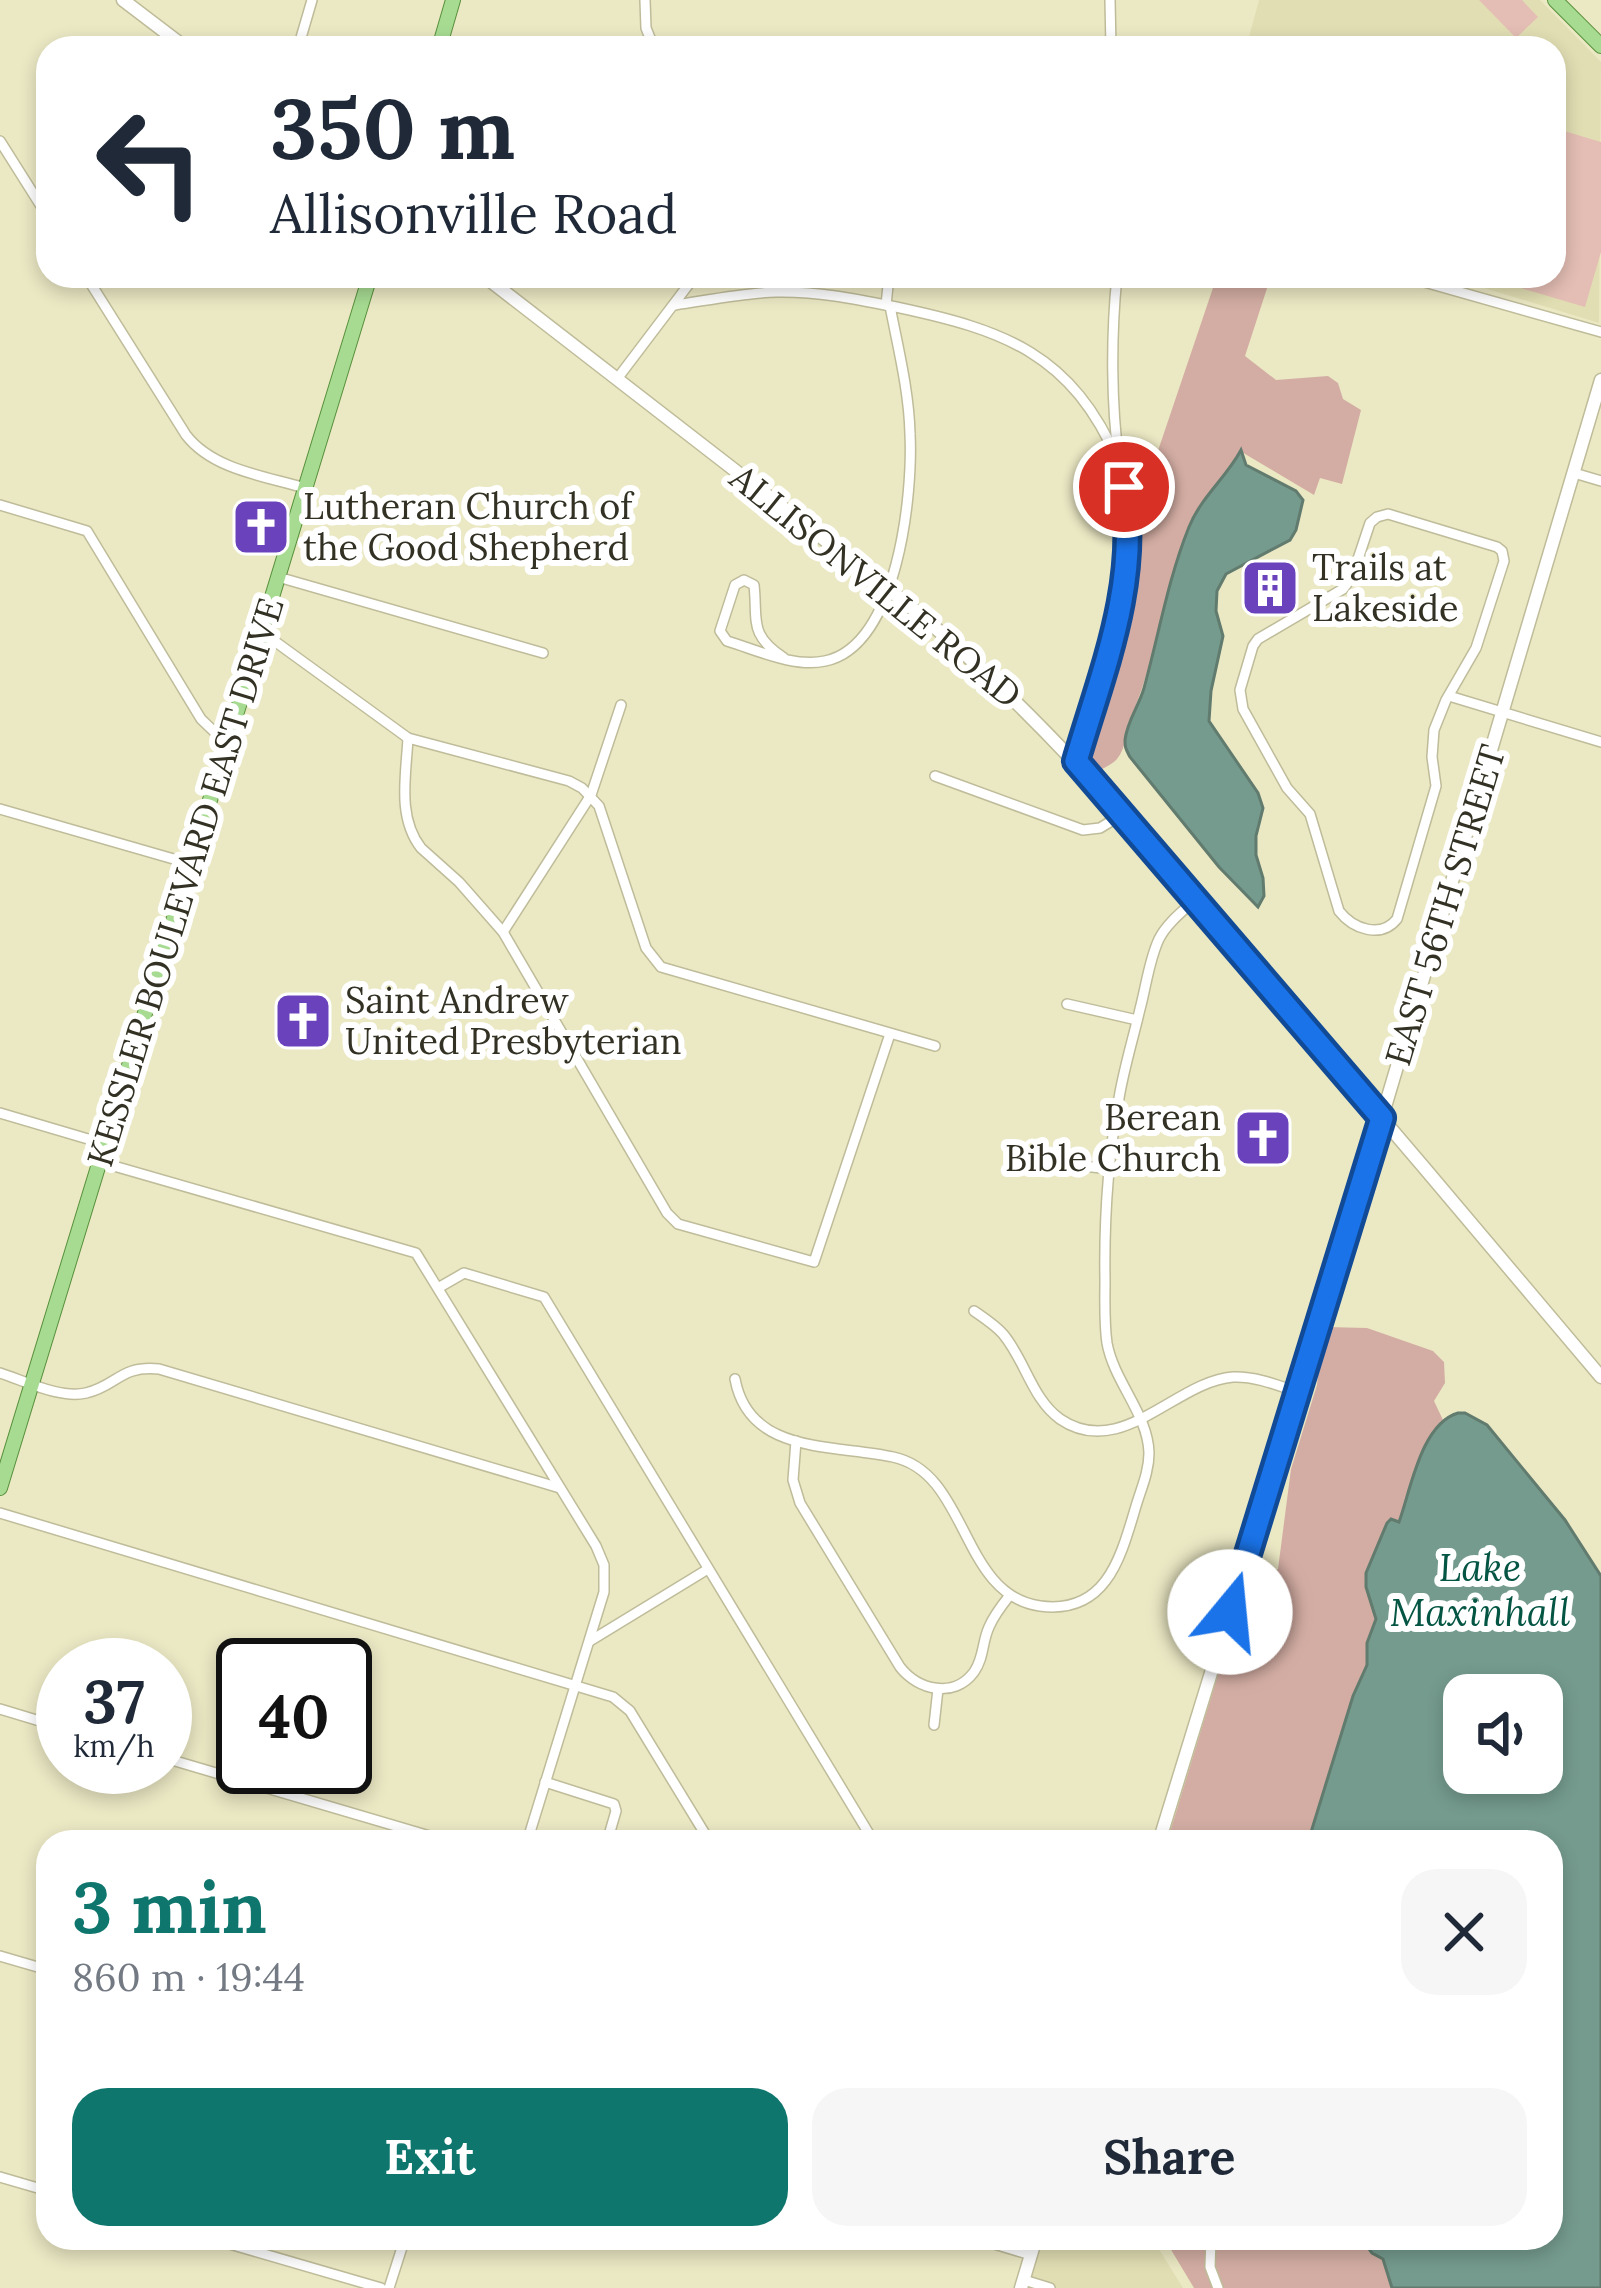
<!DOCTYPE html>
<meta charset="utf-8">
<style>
:root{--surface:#fff;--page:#f6f6f7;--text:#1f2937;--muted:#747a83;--accent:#0f766e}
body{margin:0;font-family:Lora,serif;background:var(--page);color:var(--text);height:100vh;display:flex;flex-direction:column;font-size:45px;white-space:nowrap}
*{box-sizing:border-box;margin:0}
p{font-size:39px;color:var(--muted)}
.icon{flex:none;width:66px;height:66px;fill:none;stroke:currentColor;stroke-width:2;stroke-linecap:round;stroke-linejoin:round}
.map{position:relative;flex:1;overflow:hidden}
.side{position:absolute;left:36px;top:1830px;width:1527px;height:420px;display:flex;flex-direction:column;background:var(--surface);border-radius:36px;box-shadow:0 6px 18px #0003}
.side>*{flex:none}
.banner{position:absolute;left:36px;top:36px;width:1530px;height:252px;border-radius:36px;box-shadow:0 6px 18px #0003;background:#fff;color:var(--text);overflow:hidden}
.fabs{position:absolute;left:1443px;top:1674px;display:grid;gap:24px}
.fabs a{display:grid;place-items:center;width:120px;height:120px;border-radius:24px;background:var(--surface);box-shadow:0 6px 18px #0003;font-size:60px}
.speed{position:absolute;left:36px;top:1638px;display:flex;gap:24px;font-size:60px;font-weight:700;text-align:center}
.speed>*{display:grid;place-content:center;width:156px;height:156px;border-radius:50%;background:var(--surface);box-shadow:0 6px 18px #0003;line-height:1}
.speed small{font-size:30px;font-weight:400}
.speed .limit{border:6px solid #111;border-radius:18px;background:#fff;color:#111}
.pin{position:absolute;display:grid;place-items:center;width:102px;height:102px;color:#fff;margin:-51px;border:6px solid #fff;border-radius:50%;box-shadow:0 3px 12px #0007}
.me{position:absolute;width:132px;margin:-66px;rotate:17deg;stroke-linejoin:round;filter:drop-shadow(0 0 9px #0008)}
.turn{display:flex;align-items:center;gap:42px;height:252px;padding:0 36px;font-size:54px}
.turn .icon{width:156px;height:156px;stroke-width:2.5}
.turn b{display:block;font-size:84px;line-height:102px}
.round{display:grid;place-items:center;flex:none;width:126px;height:126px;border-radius:36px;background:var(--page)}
.summary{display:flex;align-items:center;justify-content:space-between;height:204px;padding:0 36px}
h1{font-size:72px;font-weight:700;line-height:90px;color:var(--accent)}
.button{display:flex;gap:24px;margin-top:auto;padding:24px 36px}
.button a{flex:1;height:138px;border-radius:36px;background:var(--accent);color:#fff;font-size:48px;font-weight:700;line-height:138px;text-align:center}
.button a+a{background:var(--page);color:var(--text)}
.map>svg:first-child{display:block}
</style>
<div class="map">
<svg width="1601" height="2288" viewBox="0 0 1601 2288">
<rect width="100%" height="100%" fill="#ebe8c4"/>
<g fill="#e1deb3">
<path d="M1259 0H1540L1601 62 1599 323 1445 276H1554V48H1246Z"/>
<path d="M1042 2238H1152L1183 2288H1027Z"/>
</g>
<g fill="#e4beb4">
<path d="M1479 0H1522L1538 17 1516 38Z"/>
<path d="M1561 130 1601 142V252L1585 307 1514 286 1517 276H1554V152Z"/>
</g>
<g fill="#d3ada3">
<path d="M1217 276H1271L1245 356 1276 380 1328 376 1338 383 1343 399 1361 410 1342 484 1320 478 1314 495 1240 451C1226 479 1200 498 1189 528 1165 589 1157 655 1132 715 1126 729 1127 747 1117 759 1114 763 1106 767 1102 769L1087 757 1131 604 1140 504Z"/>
<path d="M1326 1327 1367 1328 1433 1351 1444 1362 1445 1383 1434 1401 1443 1420C1417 1446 1411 1489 1399 1523L1385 1528 1366 1573V1587L1376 1619 1367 1643V1665L1353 1696 1308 1842H1167L1241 1599 1278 1569 1291 1469 1317 1385 1321 1344Z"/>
<path d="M1164 2238H1361L1372 2253 1383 2259 1392 2288H1194Z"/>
</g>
<g fill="#759b8e" stroke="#617b6e" stroke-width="3" fill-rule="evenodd">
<path d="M1241 450 1246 465 1296 491 1303 500 1296 530 1290 540 1226 574 1217 591 1216 611 1223 636 1211 691 1209 721 1258 793 1263 808 1256 836V855L1263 878 1264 896 1258 907 1219 867 1130 757C1126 749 1125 749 1125 740 1127 721 1139 706 1144 688 1159 634 1168 579 1189 527 1201 497 1226 478 1241 450Z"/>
<path d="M1458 1413H1465L1487 1425 1565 1520 1601 1576V2288H1392L1383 2259 1372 2253 1361 2238H1551V1842H1308L1353 1696 1367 1665V1643L1376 1619 1366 1587V1573L1387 1523 1391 1519 1399 1522C1411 1489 1421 1424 1458 1413ZM1464 1695H1542V1773H1464Z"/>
</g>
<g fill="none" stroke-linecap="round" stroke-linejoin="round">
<g stroke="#bfbc9a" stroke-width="12">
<g id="street">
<path d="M645 0 646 28 654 48"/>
<path d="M1110 0 1111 48"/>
<path d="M298 48 312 0"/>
<path d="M0 141 48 217"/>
<path d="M86 276 186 435C213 470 265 476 305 488"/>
<path d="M1403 276 1601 332"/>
<path d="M675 305C709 300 743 293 776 292 817 291 856 299 896 307 1004 330 1072 353 1119 463"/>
<path d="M886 305 889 276"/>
<path d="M617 379 695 276"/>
<path d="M1574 473 1601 481"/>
<path d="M0 505 87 531 201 719 227 744"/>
<path d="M1388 514 1497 547 1502 551 1504 561 1476 648 1446 700 1434 730 1432 757 1436 786 1397 919C1381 939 1353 929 1339 911L1310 814 1287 788 1243 709 1240 690 1253 646 1258 639 1343 589 1352 577 1370 523 1377 517Z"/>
<path d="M278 577 543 653"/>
<path d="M262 632 408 738 569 781 582 788 599 806 646 948 661 967 935 1046"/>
<path d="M784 658C748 634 758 621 754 585L744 580 735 585 720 631 727 641C757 650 794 668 825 661 898 646 913 494 910 434 909 391 898 348 890 306"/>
<path d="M1449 696 1601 742"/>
<path d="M408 738C406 776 397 817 421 848L459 882 503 932 667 1213 678 1224 814 1262 890 1034"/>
<path d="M1076 761C1097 690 1130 610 1129 535 1129 510 1122 487 1119 462 1111 403 1111 335 1117 276"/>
<path d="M935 776 1083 830 1100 828 1123 814"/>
<path d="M0 809 191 864"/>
<path d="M503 932 591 795 621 705"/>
<path d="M1067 1004 1137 1020"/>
<path d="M0 1113 105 1144"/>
<path d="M1021 1159 1110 1169"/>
<path d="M100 1162 416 1253 596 1546 604 1565V1592L527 1842"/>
<path d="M438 1288 464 1273 544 1297 874 1842"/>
<path d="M974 1311C984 1318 995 1325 1003 1334 1025 1360 1032 1399 1060 1419 1121 1461 1176 1381 1233 1377 1255 1376 1277 1385 1297 1392"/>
<path d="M0 1373C25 1381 60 1399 86 1393 117 1386 120 1365 159 1369L560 1488"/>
<path d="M735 1379C749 1455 834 1444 893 1457 969 1473 960 1595 1040 1606 1107 1615 1121 1556 1136 1506 1141 1489 1149 1472 1149 1453 1148 1414 1114 1382 1107 1343 1104 1323 1105 1300 1105 1280 1104 1219 1108 1158 1119 1098 1124 1068 1133 1039 1140 1009 1146 987 1149 960 1159 939 1167 923 1183 911 1196 899"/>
<path d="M796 1441 793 1480 800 1503 900 1667C918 1690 954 1699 974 1672 984 1658 982 1642 989 1627 994 1615 1002 1605 1010 1595"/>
<path d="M0 1513 613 1697 630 1711 710 1842"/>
<path d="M590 1641 708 1569"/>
<path d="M0 1709 63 1728"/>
<path d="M934 1725 938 1689"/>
<path d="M165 1758 450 1842"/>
<path d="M545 1782 614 1804 616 1811 607 1842"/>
<path d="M0 1956 48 1970"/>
<path d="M0 2177 48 2191"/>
<path d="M209 2238 381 2288"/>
<path d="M974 2238 1031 2255"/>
<path d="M1211 2238 1210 2267 1218 2288"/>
<path d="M1024 2280 1050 2288"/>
<path d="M389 2288 405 2238"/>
</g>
</g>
<g stroke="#bfbc9a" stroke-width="15">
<g id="secondary">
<path d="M123 0 186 48"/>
<path d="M484 276 901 599C1038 710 1146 840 1259 974 1374 1108 1487 1242 1601 1377"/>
<path d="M1159 1842 1382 1117 1601 380"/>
<path d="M1021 2288 1036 2238"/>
</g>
</g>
<g stroke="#58903c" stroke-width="16">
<g id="primary">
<path d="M1555 0 1601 46"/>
<path d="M439 48 453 0"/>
<path d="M0 1488 370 276"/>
</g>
</g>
<use href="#street" stroke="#fff" stroke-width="9"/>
<use href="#secondary" stroke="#fff" stroke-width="12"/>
<use href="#primary" stroke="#a7db92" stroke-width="14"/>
</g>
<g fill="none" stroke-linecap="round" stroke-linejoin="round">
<g stroke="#114b97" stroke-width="30">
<path id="route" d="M1124 487C1139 585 1103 669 1076 761L1382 1118 1230 1612"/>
</g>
<use href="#route" stroke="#1a73e8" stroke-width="21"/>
</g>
<defs>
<g id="church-square" transform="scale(3)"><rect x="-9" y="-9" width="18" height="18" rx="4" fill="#6a42bb" stroke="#fff"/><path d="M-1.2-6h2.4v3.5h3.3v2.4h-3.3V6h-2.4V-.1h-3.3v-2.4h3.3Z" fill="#fff"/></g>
<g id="building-square" transform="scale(3)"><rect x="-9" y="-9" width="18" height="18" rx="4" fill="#6a42bb" stroke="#fff"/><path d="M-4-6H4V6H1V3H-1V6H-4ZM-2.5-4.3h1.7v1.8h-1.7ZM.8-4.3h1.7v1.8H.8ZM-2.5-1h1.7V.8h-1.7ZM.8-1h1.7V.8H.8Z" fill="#fff"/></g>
</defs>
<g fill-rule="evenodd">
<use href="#church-square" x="261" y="527"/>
<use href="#building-square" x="1270" y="588"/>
<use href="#church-square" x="303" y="1021"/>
<use href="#church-square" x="1263" y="1138"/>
</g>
<g text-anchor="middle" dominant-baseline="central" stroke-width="12" stroke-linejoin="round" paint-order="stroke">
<g font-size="36" fill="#323123" stroke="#fff" text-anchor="start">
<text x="303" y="506">Lutheran Church of<tspan x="303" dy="41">the Good Shepherd</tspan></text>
<text x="1312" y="567">Trails at<tspan x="1312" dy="41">Lakeside</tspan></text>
<text x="345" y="1000">Saint Andrew<tspan x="345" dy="41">United Presbyterian</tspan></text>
<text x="1221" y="1117" text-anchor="end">Berean<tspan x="1221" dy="41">Bible Church</tspan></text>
</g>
<g font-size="36" fill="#323123" stroke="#fff">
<text transform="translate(876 586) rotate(39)">ALLISONVILLE ROAD</text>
<text transform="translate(185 882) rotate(-73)">KESSLER BOULEVARD EAST DRIVE</text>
<text transform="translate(1445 905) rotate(-73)">EAST 56TH STREET</text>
</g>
<g font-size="39" font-style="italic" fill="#045543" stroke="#fff">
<text x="1480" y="1567">Lake<tspan x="1480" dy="45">Maxinhall</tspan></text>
</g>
</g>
</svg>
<div class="fabs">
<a><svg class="icon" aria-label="sound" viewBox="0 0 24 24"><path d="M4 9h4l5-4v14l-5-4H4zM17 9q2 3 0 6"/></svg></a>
</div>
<div class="speed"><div>37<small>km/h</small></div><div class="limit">40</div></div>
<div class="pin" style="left:1124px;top:487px;background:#d93025"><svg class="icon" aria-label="arrive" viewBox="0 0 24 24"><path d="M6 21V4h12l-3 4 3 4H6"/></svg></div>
<svg class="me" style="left:1230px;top:1612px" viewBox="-20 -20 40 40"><circle r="19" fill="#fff"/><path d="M0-13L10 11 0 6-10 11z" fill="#1a73e8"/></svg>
<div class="banner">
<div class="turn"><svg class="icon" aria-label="left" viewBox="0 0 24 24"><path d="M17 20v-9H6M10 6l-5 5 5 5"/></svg><div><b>350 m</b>Allisonville Road</div></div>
</div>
<section class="side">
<div class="summary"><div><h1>3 min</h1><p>860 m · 19:44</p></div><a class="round"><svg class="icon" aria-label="close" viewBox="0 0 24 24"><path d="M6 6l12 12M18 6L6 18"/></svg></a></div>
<div class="button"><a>Exit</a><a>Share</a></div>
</section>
</div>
